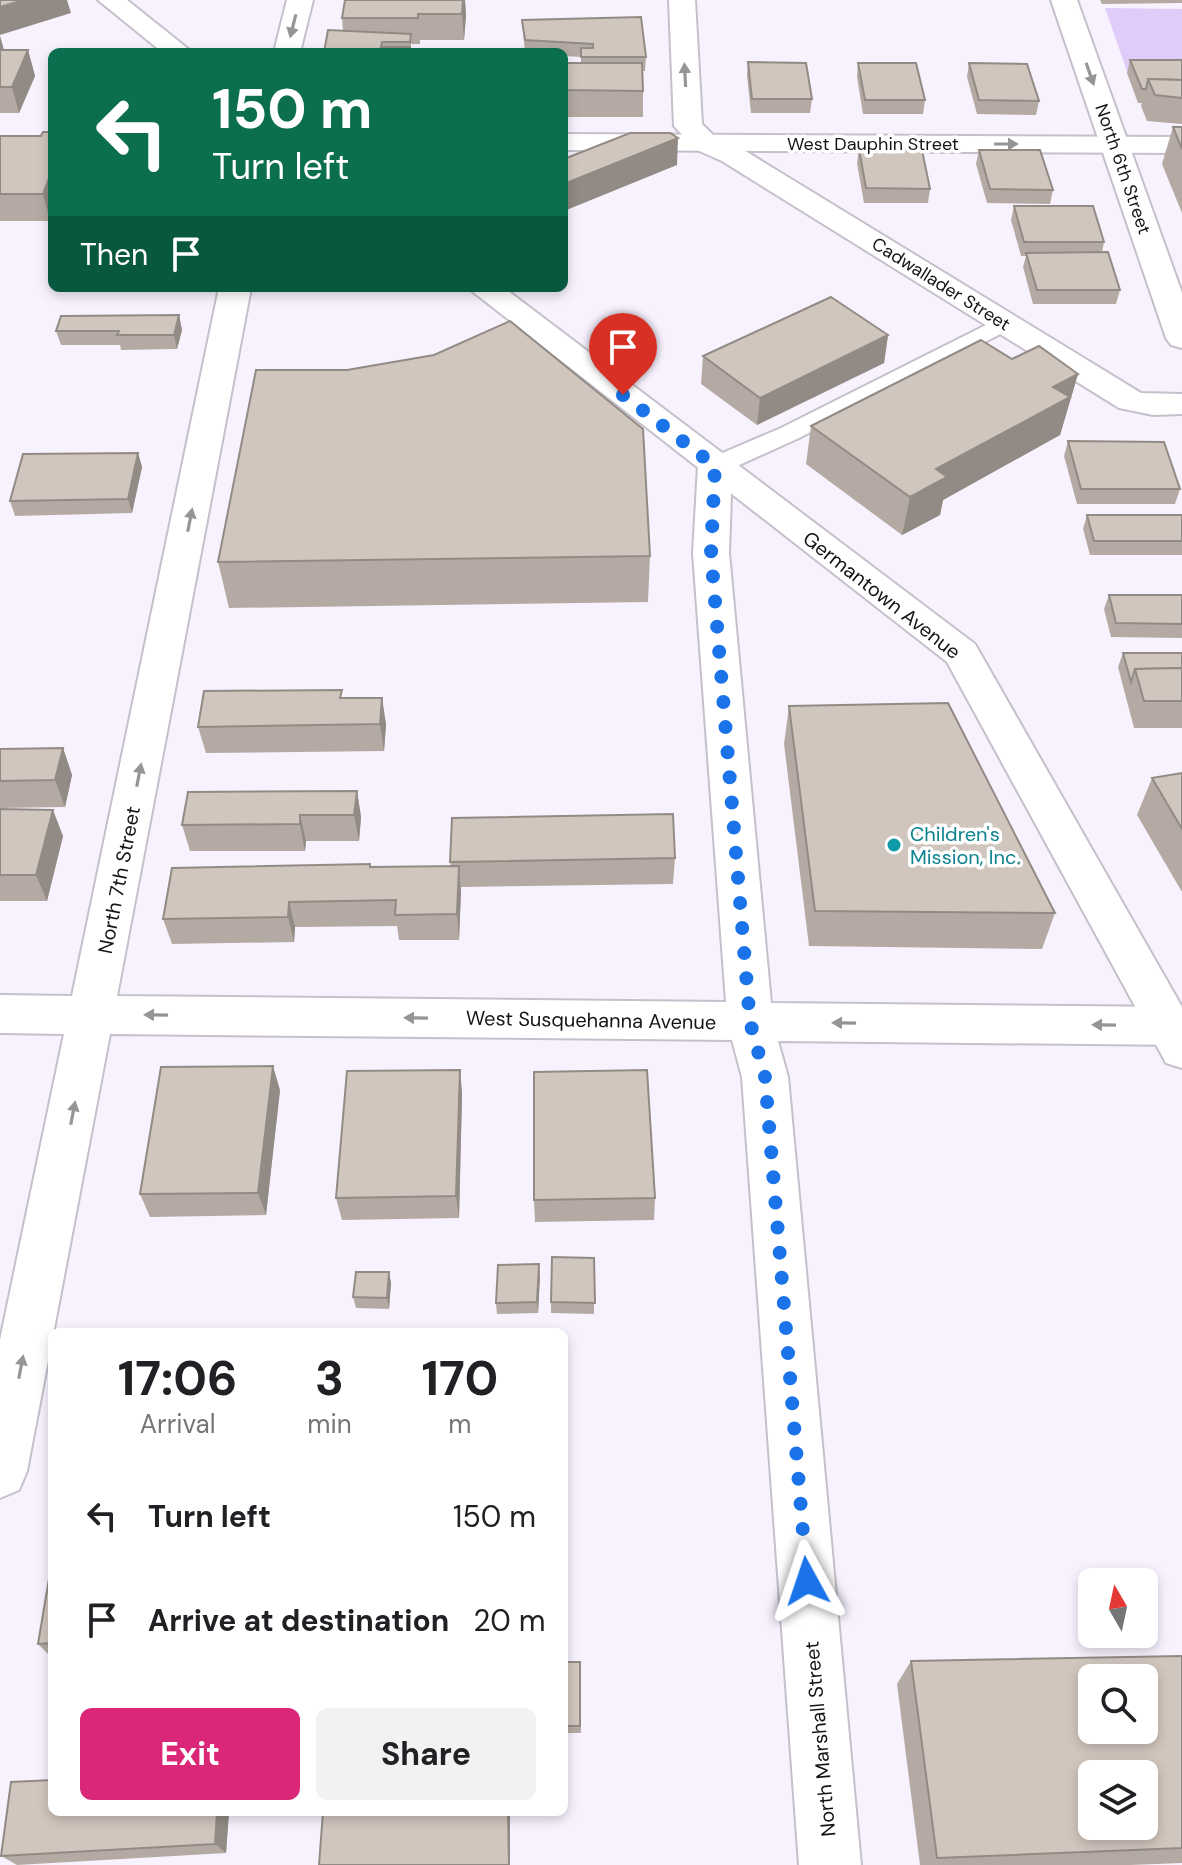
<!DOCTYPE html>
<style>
:root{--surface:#fff;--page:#f2f2f2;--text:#202124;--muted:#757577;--accent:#db2777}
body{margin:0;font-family:"DM Sans",sans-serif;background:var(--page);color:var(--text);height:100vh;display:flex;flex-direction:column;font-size:30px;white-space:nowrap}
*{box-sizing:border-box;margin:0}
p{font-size:26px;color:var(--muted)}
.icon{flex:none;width:44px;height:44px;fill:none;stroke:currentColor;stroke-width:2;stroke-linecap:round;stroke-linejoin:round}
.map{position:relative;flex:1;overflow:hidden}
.drawer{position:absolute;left:48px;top:1328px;width:520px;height:488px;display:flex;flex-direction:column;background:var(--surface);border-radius:12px;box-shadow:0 4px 12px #0003}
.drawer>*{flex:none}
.banner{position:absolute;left:48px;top:48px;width:520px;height:244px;border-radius:12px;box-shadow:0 4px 12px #0003;background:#0b6e4f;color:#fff;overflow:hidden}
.needle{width:52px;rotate:351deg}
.tools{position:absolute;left:1078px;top:1568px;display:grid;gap:16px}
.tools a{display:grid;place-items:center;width:80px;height:80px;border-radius:12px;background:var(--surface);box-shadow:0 4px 12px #0003;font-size:40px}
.pin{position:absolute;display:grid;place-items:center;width:68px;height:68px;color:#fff;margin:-82px -34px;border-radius:50% 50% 50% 0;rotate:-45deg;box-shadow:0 0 8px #0007}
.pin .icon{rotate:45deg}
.me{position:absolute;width:88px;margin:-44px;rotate:355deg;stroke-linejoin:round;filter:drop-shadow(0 0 6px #0008)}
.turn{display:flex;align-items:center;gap:28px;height:168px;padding:0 32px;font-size:36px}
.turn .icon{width:104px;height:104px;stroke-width:2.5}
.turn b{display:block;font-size:56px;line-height:68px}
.then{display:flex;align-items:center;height:76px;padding:0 32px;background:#0003;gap:16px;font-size:30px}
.eta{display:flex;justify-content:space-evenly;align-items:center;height:136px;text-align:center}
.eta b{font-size:48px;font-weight:700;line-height:56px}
.action{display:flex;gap:16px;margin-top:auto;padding:16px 32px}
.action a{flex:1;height:92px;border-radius:12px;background:var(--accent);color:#fff;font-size:32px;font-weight:700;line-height:92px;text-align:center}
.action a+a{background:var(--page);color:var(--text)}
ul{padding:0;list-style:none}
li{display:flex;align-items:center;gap:24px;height:104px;padding:0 32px}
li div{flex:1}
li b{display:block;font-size:30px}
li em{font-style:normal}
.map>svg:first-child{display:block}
</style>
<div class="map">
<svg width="1182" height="1865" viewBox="0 0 1182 1865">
<rect width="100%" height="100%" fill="#f7f2fe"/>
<path fill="#e0ccf8" d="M1105 8 1182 9V74H1128Z"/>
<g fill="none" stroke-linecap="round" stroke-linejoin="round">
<g stroke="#c5c0cb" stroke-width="4">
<path id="service" d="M1004 316 1012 318 1016 323 1012 328 799 438 724 472H706L702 466 706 460 781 428Z"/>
</g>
<g stroke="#c5c0cb" stroke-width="4">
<g id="minor">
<path d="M287 0H313L300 52H274Z"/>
<path d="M669 0H695L702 124 715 137 742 149 1141 393 1182 394V414L1153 415 1119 408 722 161 695 149 674 126Z"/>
<path d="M219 288H251L117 996 726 1002 693 553 698 466 703 458 715 455 727 458 732 466 729 553 771 1003 1182 1007V1045L778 1041 788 1077 861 1865H799L742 1077 732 1040 110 1034 27 1471 19 1490 0 1498V1340L64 1034 0 1033V995L72 996Z"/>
</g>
</g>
<g stroke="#c5c0cb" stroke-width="4">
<g id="tertiary">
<path d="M98 0H127L192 52H162Z"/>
<path d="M564 134 1182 137V153L564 150Z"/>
<path d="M468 288H504L975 644 1182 1007V1068L1166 1063 947 662Z"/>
</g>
</g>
<g stroke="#c5c0cb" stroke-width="4">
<path id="secondary" d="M1051 0H1077L1182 293V348L1171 345 1166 338Z"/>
</g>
<use href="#service" fill="#fff" fill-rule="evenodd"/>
<use href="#minor" fill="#fff" fill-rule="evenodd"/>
<use href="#tertiary" fill="#fff" fill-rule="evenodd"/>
<use href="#secondary" fill="#fff" fill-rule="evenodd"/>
</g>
<g fill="#b4aaa3">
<path d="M465 0 466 16 464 40H420V44H411V52H324L343 31 342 18Z"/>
<path d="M1100 0H1182V3L1102 4Z"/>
<path d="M522 20 646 57 645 71H643V117H564V63H581V57L564 56V52H525Z"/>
<path d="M0 36 4 50H28L35 76 19 113H0Z"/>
<path d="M1130 60H1182V124L1147 121 1141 106 1142 103H1138L1127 73Z"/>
<path d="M748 62 812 99 810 113H751L747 76Z"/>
<path d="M858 63 925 100 923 114H863L857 77Z"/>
<path d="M969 63 1039 101 1036 115 977 114 967 77Z"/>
<path d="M1173 127H1182V213L1162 164Z"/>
<path d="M52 132V216L50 221H0V136H41Z"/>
<path d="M859 149 930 189 928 203H864L857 163Z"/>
<path d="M979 150 1053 190 1050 204 987 203 976 164Z"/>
<path d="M1014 206 1104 242 1102 253 1120 290 1116 304H1033L1023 267 1026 256H1021L1011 220Z"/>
<path d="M179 315 182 330 177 349 121 350 120 345H61L56 331Z"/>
<path d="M888 335 884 363 757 425 701 384 703 356Z"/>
<path d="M1012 359 1078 374 1060 435 943 500 940 515 902 535 806 464 811 426Z"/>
<path d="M1068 441 1180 489 1175 504H1077L1064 456Z"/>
<path d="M138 453 142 467 132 513 15 516 10 501Z"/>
<path d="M1087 515H1182V555H1090L1083 529Z"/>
<path d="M650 556 648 602 229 608 218 562Z"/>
<path d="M1109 595H1182V638L1111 637 1104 609Z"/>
<path d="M1123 653H1182V728H1134L1118 667Z"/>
<path d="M382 698 386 725 384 751 206 753 198 727Z"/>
<path d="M789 706 1055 913 1042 949 809 946 784 744Z"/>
<path d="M63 748 72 775 65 807 0 808V749Z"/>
<path d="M1182 773V892L1137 815 1152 778Z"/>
<path d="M357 791 361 817 359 841H306L305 851H190L182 825Z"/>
<path d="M0 809 63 836 47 901H0Z"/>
<path d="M675 858 673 884 461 887 459 940H399L397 926 295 927 294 942 172 944 163 919 371 867 451 866 450 862Z"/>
<path d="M460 1070 462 1094 459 1218 342 1220 336 1198Z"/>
<path d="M280 1090 266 1215 150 1217 140 1194Z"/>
<path d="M655 1198 654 1220 535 1222 534 1200Z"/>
<path d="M594 1258V1314L551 1313V1302Z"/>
<path d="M389 1272 391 1283 389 1309 356 1308 353 1297Z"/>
<path d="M540 1276 538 1313 497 1314 496 1303Z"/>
<path d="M52 1561V1658L38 1644Z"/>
<path d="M1182 1656V1863L1130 1865H920L897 1684 911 1661Z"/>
<path d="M564 1662H580L581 1733H564Z"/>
<path d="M52 1812H229L226 1853 17 1865 1 1856Z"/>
</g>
<g fill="#928b85">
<path d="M24 0H67L71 13 0 35V7Z"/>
<path d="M463 0H465L466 16 464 40 462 14Z"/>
<path d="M0 36 7 62 0 74Z"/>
<path d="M28 50 35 76 19 113 12 87Z"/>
<path d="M678 138 677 165 564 211V184Z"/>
<path d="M49 178 52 189V216L50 221 43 194Z"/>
<path d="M179 315 182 330 177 349 174 335Z"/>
<path d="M888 335 884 363 757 425 760 398Z"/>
<path d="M1078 374 1060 435 943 500 940 515 902 535 910 497 936 469 1053 387Z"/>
<path d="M138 453 142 467 132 513 128 499Z"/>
<path d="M382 698 386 725 384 751 380 724Z"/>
<path d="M63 748 72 775 65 807 55 780Z"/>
<path d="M357 791 361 817 359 841 354 815Z"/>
<path d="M53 810 63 836 47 901 36 875Z"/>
<path d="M300 815 306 841 305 851 300 824Z"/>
<path d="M459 866 461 892 459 940 457 914Z"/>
<path d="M289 902 295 927 294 942 288 917Z"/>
<path d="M273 1066 280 1090 266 1215 258 1193Z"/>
<path d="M460 1070 462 1094 459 1218 456 1196Z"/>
<path d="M539 1264 540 1276 538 1313 537 1302Z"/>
<path d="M389 1272 391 1283 389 1309 387 1298Z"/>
<path d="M217 1812H229L226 1853 215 1844Z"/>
<path d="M508 1812H510V1865H509Z"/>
</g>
<g fill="#d1c6be" stroke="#928b85" stroke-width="2" fill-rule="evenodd">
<path d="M0 0H24L0 7Z"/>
<path d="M345 0H463L462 14H418V18H342Z"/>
<path d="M641 17 646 57H581V48H593V44L525 40 522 20Z"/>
<path d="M328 30 411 34 410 42H382L381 47H410V52H324Z"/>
<path d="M0 50H28L12 87H0Z"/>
<path d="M1130 60H1182V80L1148 79 1146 89H1142Z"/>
<path d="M748 62 806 63 812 99H752Z"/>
<path d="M564 63H642L643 91 564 90Z"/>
<path d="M858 63H916L925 100H865Z"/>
<path d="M969 63 1027 64 1039 101 979 100Z"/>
<path d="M1148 79 1182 80V98L1155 95Z"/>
<path d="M1173 127H1182V149Z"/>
<path d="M43 132H52V178H49L43 194H0V136H41Z"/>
<path d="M630 133H670L678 138 564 184V159Z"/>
<path d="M859 149 922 150 930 189 866 188Z"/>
<path d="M979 150H1040L1053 190 990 189Z"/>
<path d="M1014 206H1093L1104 242H1024Z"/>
<path d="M1108 252 1120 290H1037L1026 253Z"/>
<path d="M831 297 888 335 760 398 703 356Z"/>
<path d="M179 315 174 335H117L119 331H56L61 316Z"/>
<path d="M510 321 643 429 650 556 218 562 256 370H347L434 355Z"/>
<path d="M981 340 1012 359 1039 346 1078 374 1053 387 1070 397 936 469 947 477 910 497 811 426Z"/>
<path d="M1068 441 1164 442 1180 489H1081Z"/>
<path d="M138 453 128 499 10 501 23 454Z"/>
<path d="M1087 515H1182V541H1094Z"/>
<path d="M1109 595H1182V624L1116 623Z"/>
<path d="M1123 653H1182V668L1135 669 1131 682Z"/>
<path d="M1182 668V701H1144L1135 669Z"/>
<path d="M342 690 340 698H382L380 724 198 727 204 691Z"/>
<path d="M948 703 1055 913 815 911 789 706Z"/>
<path d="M63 748 55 780 0 781V749Z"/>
<path d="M1182 773V829L1152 778Z"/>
<path d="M357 791 354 815H300V824L182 825 188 792Z"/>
<path d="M0 809 53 810 36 875H0Z"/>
<path d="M673 814 675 858 450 862 452 818Z"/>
<path d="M370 864V867L459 866 457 914 395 915 396 900 289 902 288 917 163 919 172 868Z"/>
<path d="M273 1066 258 1193 140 1194 161 1067Z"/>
<path d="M460 1070 456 1196 336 1198 347 1071Z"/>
<path d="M647 1070 655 1198 534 1200V1072Z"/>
<path d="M552 1257 594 1258 595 1303 551 1302Z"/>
<path d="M539 1264 537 1302 496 1303 498 1265Z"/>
<path d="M356 1272H389L387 1298 353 1297Z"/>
<path d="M104 1329H263V1332H103Z"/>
<path d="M52 1561V1643L38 1644Z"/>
<path d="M1182 1656V1848L937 1858 911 1661ZM1092 1678H1144V1730H1092ZM1092 1774H1144V1826H1092Z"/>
<rect x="564" y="1662" width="16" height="64"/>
<path d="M52 1780V1812H217L215 1844 1 1856 11 1782Z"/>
<path d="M323 1812H508L509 1865H319Z"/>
</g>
<defs><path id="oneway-solid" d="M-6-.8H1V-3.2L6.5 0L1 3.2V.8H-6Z" transform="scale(2)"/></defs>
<g fill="#959597">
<use href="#oneway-solid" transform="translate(293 26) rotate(104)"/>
<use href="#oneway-solid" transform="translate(1090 74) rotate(71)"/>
<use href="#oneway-solid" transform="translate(685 75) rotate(-93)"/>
<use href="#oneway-solid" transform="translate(1006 144)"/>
<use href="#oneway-solid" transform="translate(190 520) rotate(-79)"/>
<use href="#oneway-solid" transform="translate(139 775) rotate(-79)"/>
<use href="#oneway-solid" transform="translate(156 1015) rotate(-179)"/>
<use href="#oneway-solid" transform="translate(416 1018) rotate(-179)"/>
<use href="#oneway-solid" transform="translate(844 1023) rotate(-179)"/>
<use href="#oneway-solid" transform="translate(1104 1025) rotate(-179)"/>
<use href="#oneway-solid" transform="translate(73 1113) rotate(-79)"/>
<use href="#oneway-solid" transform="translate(21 1367) rotate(-79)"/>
</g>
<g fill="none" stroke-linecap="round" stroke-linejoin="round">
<path stroke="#1a73e8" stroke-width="14" stroke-dasharray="0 25.2" d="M623 395 715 466 711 553 750 1022 765 1077 807 1581"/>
</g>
<circle fill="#0f9aa8" stroke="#fff" stroke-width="3" cx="894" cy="845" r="8"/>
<g text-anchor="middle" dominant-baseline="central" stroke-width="7" stroke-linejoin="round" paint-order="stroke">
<g font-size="18" fill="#141317" stroke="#fff">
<text x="873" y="144">West Dauphin Street</text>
<text transform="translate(1123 169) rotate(71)">North 6th Street</text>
<text transform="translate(941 284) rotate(32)">Cadwallader Street</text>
</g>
<g font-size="20" fill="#141317" stroke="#fff">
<text transform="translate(882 595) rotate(38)">Germantown Avenue</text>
<text transform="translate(119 880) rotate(-79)">North 7th Street</text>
<text transform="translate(591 1020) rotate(1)">West Susquehanna Avenue</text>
<text transform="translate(820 1739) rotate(-95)">North Marshall Street</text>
</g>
<g font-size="20" fill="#0d838f" stroke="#fff" text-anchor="start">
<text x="910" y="834">Children's<tspan x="910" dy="23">Mission, Inc.</tspan></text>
</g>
</g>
</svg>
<div class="tools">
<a><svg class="needle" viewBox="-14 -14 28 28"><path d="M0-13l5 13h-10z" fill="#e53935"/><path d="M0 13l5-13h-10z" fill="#757577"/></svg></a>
<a><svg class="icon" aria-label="search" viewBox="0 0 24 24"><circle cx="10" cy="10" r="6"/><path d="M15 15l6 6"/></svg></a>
<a><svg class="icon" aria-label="layers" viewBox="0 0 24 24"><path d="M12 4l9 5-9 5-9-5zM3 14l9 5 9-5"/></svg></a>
</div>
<div class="pin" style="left:623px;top:395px;background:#d93025"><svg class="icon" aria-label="arrive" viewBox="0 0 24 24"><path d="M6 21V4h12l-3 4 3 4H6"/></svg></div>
<svg class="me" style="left:807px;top:1581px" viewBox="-20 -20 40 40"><path d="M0-17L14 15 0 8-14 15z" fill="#1a73e8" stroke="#fff" stroke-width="4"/></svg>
<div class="banner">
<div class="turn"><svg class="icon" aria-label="left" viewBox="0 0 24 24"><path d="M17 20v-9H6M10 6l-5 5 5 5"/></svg><div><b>150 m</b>Turn left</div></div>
<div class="then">Then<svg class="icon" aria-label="arrive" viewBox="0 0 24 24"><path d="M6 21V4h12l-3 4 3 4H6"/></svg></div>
</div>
<section class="drawer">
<div class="eta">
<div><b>17:06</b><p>Arrival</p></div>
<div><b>3</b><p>min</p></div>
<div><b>170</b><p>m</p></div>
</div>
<ul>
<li><svg class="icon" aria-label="left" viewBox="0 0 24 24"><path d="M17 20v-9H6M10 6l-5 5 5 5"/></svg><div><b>Turn left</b></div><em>150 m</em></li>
<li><svg class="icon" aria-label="arrive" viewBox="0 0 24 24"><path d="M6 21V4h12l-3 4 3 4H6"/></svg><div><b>Arrive at destination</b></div><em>20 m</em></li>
</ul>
<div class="action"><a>Exit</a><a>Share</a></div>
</section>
</div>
